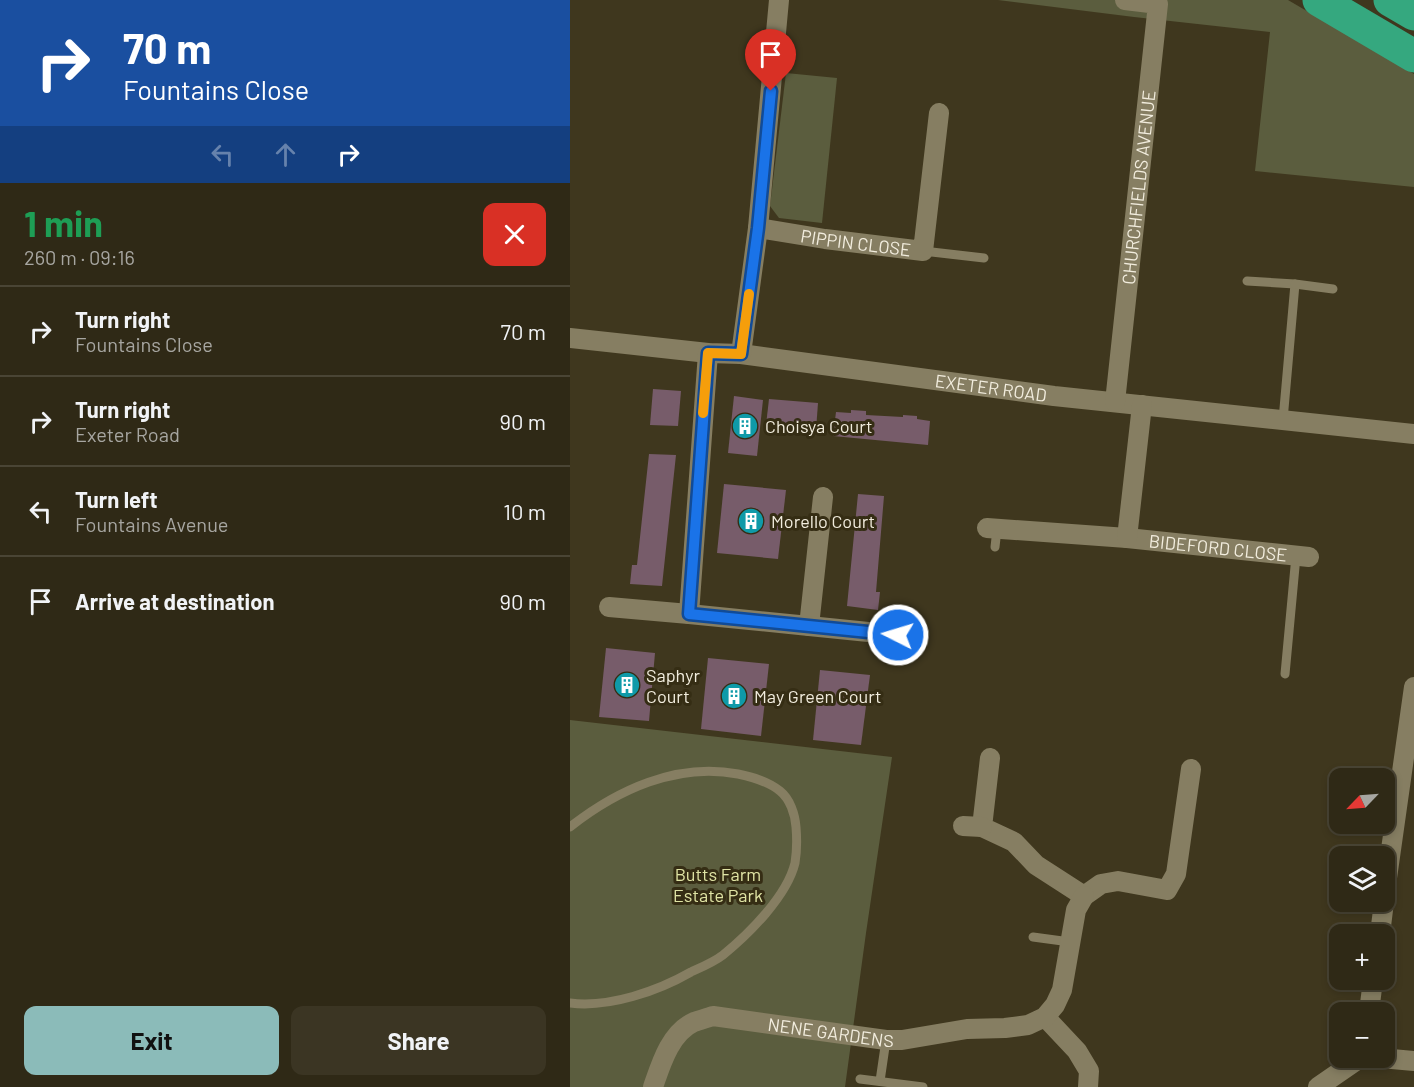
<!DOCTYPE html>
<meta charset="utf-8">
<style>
:root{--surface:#2f2916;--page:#3b3523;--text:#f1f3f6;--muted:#a7a6a1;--line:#4a4535;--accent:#8bbbb9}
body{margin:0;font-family:Barlow,sans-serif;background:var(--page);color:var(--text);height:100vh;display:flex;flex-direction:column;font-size:22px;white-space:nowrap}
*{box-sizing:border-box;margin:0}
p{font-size:20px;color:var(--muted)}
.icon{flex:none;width:33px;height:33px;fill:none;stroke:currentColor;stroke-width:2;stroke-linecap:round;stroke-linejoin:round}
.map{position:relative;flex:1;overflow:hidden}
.panel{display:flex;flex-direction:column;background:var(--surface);width:570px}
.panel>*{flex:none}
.banner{background:#1a4fa0;color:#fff;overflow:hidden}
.needle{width:39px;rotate:245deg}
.controls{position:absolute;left:759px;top:768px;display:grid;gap:12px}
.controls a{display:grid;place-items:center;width:66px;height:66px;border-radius:12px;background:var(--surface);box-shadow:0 3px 9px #0003,0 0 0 2px var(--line);font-size:30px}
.pin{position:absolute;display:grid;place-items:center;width:51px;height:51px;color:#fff;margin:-62px -26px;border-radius:50% 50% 50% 0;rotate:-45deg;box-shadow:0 0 6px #0007}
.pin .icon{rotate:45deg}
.me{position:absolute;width:66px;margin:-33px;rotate:275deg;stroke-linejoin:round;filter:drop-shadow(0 0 4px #0008)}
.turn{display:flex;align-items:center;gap:21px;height:126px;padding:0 24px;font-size:27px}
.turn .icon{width:78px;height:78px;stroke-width:2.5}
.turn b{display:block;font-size:42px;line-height:51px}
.lanes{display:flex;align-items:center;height:57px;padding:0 24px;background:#0003;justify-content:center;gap:30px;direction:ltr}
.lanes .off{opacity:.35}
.round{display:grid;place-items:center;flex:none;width:63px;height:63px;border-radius:12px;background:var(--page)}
.head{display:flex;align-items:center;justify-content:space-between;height:102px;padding:0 24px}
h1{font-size:36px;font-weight:700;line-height:45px;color:#1e9e55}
.primary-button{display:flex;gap:12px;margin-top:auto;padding:12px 24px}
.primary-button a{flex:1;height:69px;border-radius:12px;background:var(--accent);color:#111;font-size:24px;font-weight:700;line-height:69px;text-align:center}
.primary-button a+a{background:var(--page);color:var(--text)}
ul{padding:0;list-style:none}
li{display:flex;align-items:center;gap:18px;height:90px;padding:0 24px;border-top:2px solid var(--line)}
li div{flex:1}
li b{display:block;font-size:22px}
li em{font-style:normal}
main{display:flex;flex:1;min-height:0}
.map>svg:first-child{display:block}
</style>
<main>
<section class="panel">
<div class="banner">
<div class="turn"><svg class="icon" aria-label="right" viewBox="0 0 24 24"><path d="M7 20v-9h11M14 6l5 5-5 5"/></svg><div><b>70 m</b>Fountains Close</div></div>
<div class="lanes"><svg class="icon off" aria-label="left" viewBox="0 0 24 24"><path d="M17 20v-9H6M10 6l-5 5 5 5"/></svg><svg class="icon off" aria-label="ahead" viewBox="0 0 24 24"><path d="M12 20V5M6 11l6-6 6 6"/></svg><svg class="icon" aria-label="right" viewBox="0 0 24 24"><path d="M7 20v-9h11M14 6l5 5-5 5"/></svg></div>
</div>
<div class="head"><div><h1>1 min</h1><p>260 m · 09:16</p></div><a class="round" style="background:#d93025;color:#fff"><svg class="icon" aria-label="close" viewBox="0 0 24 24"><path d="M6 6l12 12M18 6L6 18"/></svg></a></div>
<ul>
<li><svg class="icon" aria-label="right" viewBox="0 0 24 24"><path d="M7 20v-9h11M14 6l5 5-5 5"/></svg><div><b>Turn right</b><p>Fountains Close</p></div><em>70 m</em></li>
<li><svg class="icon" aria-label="right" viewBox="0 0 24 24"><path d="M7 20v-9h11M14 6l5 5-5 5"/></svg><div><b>Turn right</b><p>Exeter Road</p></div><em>90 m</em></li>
<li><svg class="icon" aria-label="left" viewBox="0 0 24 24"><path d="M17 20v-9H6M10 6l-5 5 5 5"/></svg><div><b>Turn left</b><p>Fountains Avenue</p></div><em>10 m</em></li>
<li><svg class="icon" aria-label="arrive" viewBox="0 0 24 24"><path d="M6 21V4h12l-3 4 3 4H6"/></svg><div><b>Arrive at destination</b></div><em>90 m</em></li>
</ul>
<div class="primary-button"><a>Exit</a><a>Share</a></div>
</section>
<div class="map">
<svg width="844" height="1087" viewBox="0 0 844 1087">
<rect width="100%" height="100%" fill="#3f371e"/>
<g fill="#5b5d3e">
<path d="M428 0H718L844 74V187L685 171 700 32 564 17Z"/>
<path d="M216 73 267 78 252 223 209 218 200 206Z"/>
<path d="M0 720 322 757 296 933 275 1087H0Z"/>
</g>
<g fill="#775c6a">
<path d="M83 389 111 391 108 426 80 425Z"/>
<path d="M164 396 193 400 187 456 158 453Z"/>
<path d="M199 399 248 403 246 430 196 425Z"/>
<path d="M281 410 296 411V415L333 417V415L347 416V419L360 421 358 445 263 436 266 412 281 413Z"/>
<path d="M79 454 106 455 92 586 60 584 62 565H67Z"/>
<path d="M154 484 216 490 208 559 147 553Z"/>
<path d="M288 494 314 496 306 592H310L308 610 277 606Z"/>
<path d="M36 648 85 653 79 721 29 717Z"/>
<path d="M138 658 199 664 191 736 131 729Z"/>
<path d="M250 670 300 675 291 745 243 740Z"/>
</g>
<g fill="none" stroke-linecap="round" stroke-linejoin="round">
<g stroke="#867e62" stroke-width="9">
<path d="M353 251 414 258"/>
<path d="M677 281 725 284 713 420"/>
<path d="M725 284 763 289"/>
<path d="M425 547 427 529"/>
<path d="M715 674 726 556"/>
<path d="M0 827C47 790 107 762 168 774 182 777 198 781 210 791 220 799 225 814 226 827 227 839 227 851 225 863 217 896 179 934 153 955 144 962 132 967 121 972 88 991 39 1008 0 1003"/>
<path d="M463 937 500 942"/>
<path d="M290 1079 353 1087"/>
<path d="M310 1081 316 1040"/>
</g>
<g stroke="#867e62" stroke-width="20">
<path id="s1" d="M188 228 255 239 353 251 369 113"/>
<path id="s2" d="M0 338 138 353 171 354 484 396 844 434"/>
<path d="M138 353 119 614 239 626 253 497"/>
<path d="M171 354 188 228 209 0"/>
<path id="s3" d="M545 402 588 4 555 0"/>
<path id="s4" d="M417 528 557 538 739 557"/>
<path d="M557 538 572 405"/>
<path d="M39 607 119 614"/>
<path d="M239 626 328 635"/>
<path d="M420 758 412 827 444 842 466 865 514 896 531 884 548 881 597 890 606 874 621 769"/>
<path d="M393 826 412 827"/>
<path d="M814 899 844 687"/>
<path d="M810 934 814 902"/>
<path d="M799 1012 803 980"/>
<path d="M475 1017 507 1051 519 1071 518 1087"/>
<path d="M811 1058 844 1061"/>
<path id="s5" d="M83 1087C91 1064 100 1033 124 1022 130 1020 137 1018 143 1016L316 1040H332L397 1029 435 1028 458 1025 475 1017 485 1005 492 990 506 910 514 896"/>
<path d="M748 1087 790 1058"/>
</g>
<g stroke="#35a87f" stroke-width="33">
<path d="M749 0 844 56"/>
<path d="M820 0 844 14"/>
</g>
</g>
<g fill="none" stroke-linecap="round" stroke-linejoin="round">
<g stroke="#114b97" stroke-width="15">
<path id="route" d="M201 91 188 228 171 354 138 353 119 614 328 635"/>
</g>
<use href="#route" stroke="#1a73e8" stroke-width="10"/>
<path stroke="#f59e0b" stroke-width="10" d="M133 413 138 353 171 354 179 294"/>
</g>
<defs>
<g id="building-disc" transform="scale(1.35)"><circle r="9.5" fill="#0f9aa8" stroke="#352d14"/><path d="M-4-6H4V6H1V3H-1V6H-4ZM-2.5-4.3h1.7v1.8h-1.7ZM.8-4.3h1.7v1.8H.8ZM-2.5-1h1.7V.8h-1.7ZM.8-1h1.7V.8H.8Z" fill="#fff"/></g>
</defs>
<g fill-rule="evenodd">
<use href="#building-disc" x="175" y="426"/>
<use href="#building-disc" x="181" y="521"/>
<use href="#building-disc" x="57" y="685"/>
<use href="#building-disc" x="164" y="696"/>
</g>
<g text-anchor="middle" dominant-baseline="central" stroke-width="6" stroke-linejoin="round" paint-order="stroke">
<g font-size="18" fill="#f2edde" stroke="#352d14">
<text stroke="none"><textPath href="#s3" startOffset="216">CHURCHFIELDS AVENUE</textPath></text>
<text stroke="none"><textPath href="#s1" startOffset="99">PIPPIN CLOSE</textPath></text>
<text stroke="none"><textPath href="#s2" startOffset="424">EXETER ROAD</textPath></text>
<text stroke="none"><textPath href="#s4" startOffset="232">BIDEFORD CLOSE</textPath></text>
<text stroke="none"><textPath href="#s5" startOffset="218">NENE GARDENS</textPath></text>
</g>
<g font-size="18" fill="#f2edde" stroke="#352d14" text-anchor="start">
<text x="195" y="426">Choisya Court</text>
<text x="201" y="521">Morello Court</text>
<text x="76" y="675">Saphyr<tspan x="76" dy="21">Court</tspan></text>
<text x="184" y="696">May Green Court</text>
</g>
<g font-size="18" fill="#e0e4a4" stroke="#352d14">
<text x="148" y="874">Butts Farm<tspan x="148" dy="21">Estate Park</tspan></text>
</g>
</g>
</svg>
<div class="controls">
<a><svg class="needle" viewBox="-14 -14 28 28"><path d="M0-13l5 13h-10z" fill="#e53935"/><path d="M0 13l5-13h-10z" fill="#a7a6a1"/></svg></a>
<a><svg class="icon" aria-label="layers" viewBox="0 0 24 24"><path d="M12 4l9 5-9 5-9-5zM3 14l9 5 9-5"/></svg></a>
<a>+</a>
<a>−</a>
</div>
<div class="pin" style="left:201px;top:91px;background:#d93025"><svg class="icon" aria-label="arrive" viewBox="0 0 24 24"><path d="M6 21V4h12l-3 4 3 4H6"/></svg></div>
<svg class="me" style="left:328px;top:635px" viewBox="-20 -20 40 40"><circle r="17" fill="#1a73e8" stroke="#fff" stroke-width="3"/><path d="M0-11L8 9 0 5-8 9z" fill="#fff"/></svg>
</div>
</main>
